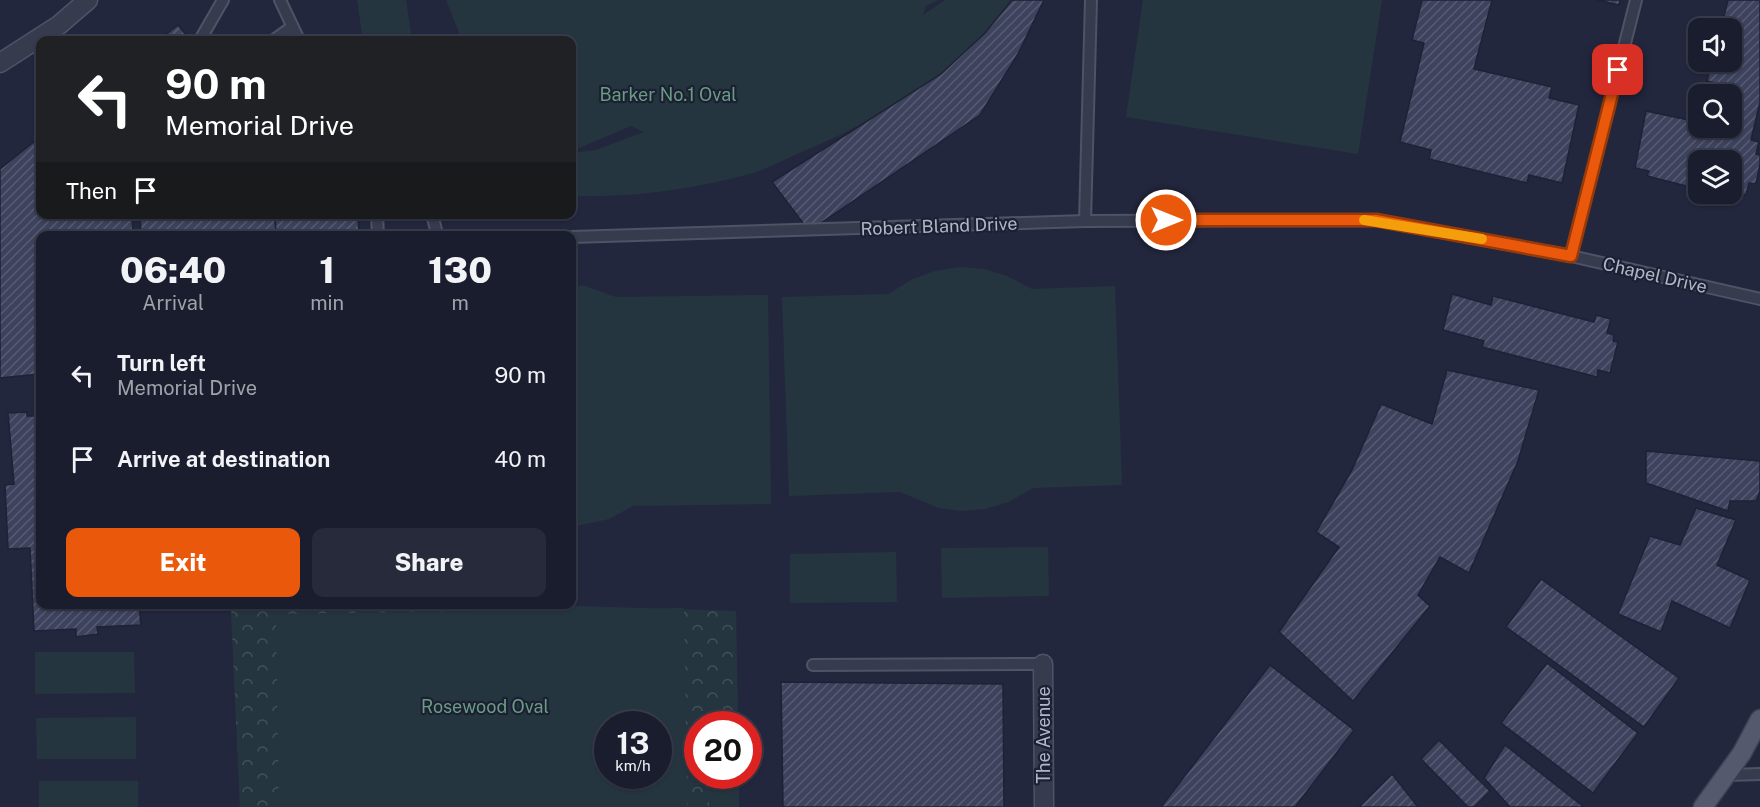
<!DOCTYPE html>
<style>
:root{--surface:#1a1d2e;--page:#272a3a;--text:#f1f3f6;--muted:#9fa2aa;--line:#383b4a;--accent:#ea580c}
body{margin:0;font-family:"Public Sans",sans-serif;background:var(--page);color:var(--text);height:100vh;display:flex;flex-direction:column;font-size:22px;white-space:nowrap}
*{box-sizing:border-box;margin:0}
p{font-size:20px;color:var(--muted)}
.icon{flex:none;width:33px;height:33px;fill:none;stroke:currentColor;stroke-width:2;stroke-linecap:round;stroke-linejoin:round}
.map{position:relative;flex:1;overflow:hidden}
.drawer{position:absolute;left:36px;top:231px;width:540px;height:378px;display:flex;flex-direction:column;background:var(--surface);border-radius:12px;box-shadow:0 2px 4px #0004,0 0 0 2px var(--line)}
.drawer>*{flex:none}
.hud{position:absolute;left:36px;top:36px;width:540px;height:183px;border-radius:12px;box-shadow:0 2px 4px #0004,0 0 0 2px var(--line);background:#202124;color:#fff;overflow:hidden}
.fabs{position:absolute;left:1688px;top:18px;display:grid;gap:12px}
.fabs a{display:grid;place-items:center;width:54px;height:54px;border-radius:12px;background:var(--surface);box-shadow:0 2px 4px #0004,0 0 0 2px var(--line);font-size:30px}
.speed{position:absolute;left:594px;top:711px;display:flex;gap:12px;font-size:30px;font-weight:700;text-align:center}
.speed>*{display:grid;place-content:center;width:78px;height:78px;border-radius:50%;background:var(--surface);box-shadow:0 2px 4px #0004,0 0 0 2px var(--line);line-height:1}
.speed small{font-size:15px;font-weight:400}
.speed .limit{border:9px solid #d22;background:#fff;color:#111}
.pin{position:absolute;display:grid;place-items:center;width:51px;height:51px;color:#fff;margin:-26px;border-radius:12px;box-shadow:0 3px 9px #0006}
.me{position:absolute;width:66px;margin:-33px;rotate:90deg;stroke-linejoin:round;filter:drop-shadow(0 0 4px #0008)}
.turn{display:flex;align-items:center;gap:21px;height:126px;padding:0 30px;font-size:27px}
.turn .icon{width:78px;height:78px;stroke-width:2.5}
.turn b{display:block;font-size:42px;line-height:51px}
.then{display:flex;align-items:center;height:57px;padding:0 30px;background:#0003;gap:12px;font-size:22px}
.eta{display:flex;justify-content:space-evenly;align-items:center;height:102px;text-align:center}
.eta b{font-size:36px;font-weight:800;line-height:42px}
.button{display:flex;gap:12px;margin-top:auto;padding:12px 30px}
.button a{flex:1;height:69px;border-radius:12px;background:var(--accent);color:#fff;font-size:24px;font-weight:800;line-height:69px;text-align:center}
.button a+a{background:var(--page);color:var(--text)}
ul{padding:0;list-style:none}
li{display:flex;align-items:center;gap:18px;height:84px;padding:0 30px}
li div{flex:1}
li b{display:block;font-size:22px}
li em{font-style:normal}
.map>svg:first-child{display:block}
</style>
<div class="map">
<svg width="1760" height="807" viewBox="0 0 1760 807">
<defs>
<pattern id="park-crowns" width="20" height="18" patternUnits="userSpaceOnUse" patternTransform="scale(1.5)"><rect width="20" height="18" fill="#25353f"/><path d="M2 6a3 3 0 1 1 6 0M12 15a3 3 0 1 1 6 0" fill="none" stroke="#425059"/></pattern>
<pattern id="building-hatch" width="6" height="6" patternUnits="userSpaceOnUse" patternTransform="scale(1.5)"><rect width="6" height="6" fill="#3d425d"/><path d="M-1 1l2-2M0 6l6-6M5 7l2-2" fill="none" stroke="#575b73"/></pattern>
</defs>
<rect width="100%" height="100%" fill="#23273e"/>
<path fill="url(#park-crowns)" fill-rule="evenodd" d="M306 604H507L736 611 738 724H698V776H709V807H240L231 610ZM608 724H658V776H608Z"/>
<g fill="#25353f" fill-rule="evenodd">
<path d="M357 0H406L412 40H363Z"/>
<path d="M446 0H939L926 6 923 15 945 0H1012C961 73 879 120 799 153 784 160 768 168 753 173 696 189 631 198 572 196V153L596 150 644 132 631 126 572 151V40H462Z"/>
<path d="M1143 0H1382L1358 154 1126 117Z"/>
<path d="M960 267 984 269 1007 276 1032 289 1115 286 1122 485 1033 488 1008 502 985 509 961 511 939 508 900 492 789 496 782 297 888 294 913 279 935 271Z"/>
<path d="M572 285 585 286 616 297 768 295 771 504 633 506 609 519 572 527Z"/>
<path d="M1048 547 1049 596 942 598 941 548Z"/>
<path d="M896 552 897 602 790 603V554Z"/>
<path d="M684 608 687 807H279L276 614ZM658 724V776H608V724Z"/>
<path d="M35 652H134L135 693 35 694Z"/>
<path d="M136 717V759H37L36 718Z"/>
<rect x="709" y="776" width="30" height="31"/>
<rect x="39" y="781" width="99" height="26"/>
</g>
<g fill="url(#building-hatch)" stroke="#1e2235" stroke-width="1.5">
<path d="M1012 0H1044L1018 54 980 115 809 231 772 182 941 74 985 33Z"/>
<path d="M1422 0H1492L1474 69 1552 87 1549 98 1579 105 1562 183 1529 175 1527 183 1429 159 1431 150 1400 142 1424 43 1412 40Z"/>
<path d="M1597 0H1620L1619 5Z"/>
<path d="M1728 0H1760V102L1751 140 1759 142 1756 154 1760 155V164L1756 184 1749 183 1746 195 1735 193 1733 197 1718 194H1731V160H1698V189L1647 176 1649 171 1635 168 1646 111 1698 122V128H1731L1735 88 1707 81 1712 62H1731V28H1721Z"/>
<path d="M178 25 190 40H159Z"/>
<path d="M40 137V214H132L133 236H40V374L0 378V169Z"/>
<path d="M140 214H275L276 236H141Z"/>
<path d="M275 214H358L359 236H276Z"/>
<path d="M1452 294 1491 305 1493 296 1594 322 1596 315 1611 319 1607 333 1614 335 1613 341 1618 342 1610 373 1598 370 1597 377 1482 347 1484 341 1443 330Z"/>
<path d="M1447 370 1539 390 1518 461 1469 573 1440 557 1418 595 1430 606 1353 701 1279 632 1339 547 1316 532 1352 470 1381 404 1432 424Z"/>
<path d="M27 412V416H40V604H139L141 625 97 627 98 634 76 637V629L34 631 30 548 8 549 5 485 14 484 8 413Z"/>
<path d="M1646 451 1760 461V491L1756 501H1730L1728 511 1646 483Z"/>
<path d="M1696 508 1736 520 1717 565 1750 580 1730 628 1672 601 1661 632 1618 614 1650 536 1680 545Z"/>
<path d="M1541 579 1679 678 1644 727 1506 627Z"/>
<path d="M1547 663 1638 733 1593 793 1501 723Z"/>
<path d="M1270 665 1354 730 1295 807H1161Z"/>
<path d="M781 682 1003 684 1004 807H783Z"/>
<path d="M1439 740 1490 791 1474 807H1468L1421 759Z"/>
<path d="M1505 745 1584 807H1510L1484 778Z"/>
<path d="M1392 774 1418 807H1359Z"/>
</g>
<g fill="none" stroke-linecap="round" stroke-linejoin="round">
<g stroke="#4f5366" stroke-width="14">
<g id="service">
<path d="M280 0 299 40"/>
<path d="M200 40 223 0"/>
<path d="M274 40 292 27"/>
<path d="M377 214 378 236"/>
<path d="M432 214 437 234"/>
<path d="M1085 221 1091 0"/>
<path d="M572 237 1085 221 1376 220 1571 256 1760 299"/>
<path d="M1571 256 1636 0"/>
<path d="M813 665 1043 664"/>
<path d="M1727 775 1760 774"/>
</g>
</g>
<g stroke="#4f5366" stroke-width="21">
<path id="minor" d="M1043 664 1044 807"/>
</g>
<g stroke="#4f5366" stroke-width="21">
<path id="tertiary" d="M0 63 59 25 88 0"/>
</g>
<g stroke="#3d4154" stroke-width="21">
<path id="primary" d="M1703 807 1742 753 1760 719"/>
</g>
<use href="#service" stroke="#373b4e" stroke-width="10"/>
<use href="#minor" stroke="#373b4e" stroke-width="18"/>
<use href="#tertiary" stroke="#373b4e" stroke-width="18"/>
<use href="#primary" stroke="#55596e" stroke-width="18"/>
</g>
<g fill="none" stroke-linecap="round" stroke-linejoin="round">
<g stroke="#983908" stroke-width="15">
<path id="route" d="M1166 220H1376L1571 256 1618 70"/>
</g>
<use href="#route" stroke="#ea580c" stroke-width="10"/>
<path stroke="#f59e0b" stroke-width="10" d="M1364 220 1482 239"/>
</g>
<g text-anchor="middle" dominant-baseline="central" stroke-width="4.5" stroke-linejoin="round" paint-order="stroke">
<g font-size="18" fill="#6a9b83" stroke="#1c2033">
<text x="668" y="94">Barker No.1 Oval</text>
<text x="485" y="706">Rosewood Oval</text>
</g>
<g font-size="18" fill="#b3b6c9" stroke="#1c2033">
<text transform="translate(939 226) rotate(-2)">Robert Bland Drive</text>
<text transform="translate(1655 275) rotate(13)">Chapel Drive</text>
<text transform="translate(1043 735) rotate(-90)">The Avenue</text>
</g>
</g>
</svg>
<div class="fabs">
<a><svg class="icon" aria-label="sound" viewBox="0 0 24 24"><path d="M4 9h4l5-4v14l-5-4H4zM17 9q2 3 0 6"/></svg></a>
<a><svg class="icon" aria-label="search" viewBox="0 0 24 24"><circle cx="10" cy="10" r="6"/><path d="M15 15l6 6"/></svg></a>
<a><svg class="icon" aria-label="layers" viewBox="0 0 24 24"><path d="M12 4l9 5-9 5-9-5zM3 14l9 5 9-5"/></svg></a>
</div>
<div class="speed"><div>13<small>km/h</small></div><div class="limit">20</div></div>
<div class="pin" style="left:1618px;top:70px;background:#d93025"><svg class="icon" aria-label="arrive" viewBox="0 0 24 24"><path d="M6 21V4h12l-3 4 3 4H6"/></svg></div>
<svg class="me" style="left:1166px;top:220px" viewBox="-20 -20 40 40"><circle r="17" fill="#ea580c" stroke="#fff" stroke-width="3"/><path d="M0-11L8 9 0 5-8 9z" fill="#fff"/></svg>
<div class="hud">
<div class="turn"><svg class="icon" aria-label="left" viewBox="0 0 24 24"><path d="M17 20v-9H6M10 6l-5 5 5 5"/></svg><div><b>90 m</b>Memorial Drive</div></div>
<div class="then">Then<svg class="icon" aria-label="arrive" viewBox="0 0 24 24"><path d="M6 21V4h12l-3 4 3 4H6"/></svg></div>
</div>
<section class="drawer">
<div class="eta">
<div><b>06:40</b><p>Arrival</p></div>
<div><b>1</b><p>min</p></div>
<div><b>130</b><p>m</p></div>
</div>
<ul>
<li><svg class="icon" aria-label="left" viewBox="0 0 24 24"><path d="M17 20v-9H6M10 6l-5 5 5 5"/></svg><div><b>Turn left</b><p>Memorial Drive</p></div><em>90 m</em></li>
<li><svg class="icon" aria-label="arrive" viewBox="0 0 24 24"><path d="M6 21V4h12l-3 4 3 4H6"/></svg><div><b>Arrive at destination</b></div><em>40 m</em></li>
</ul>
<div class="button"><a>Exit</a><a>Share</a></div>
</section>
</div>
